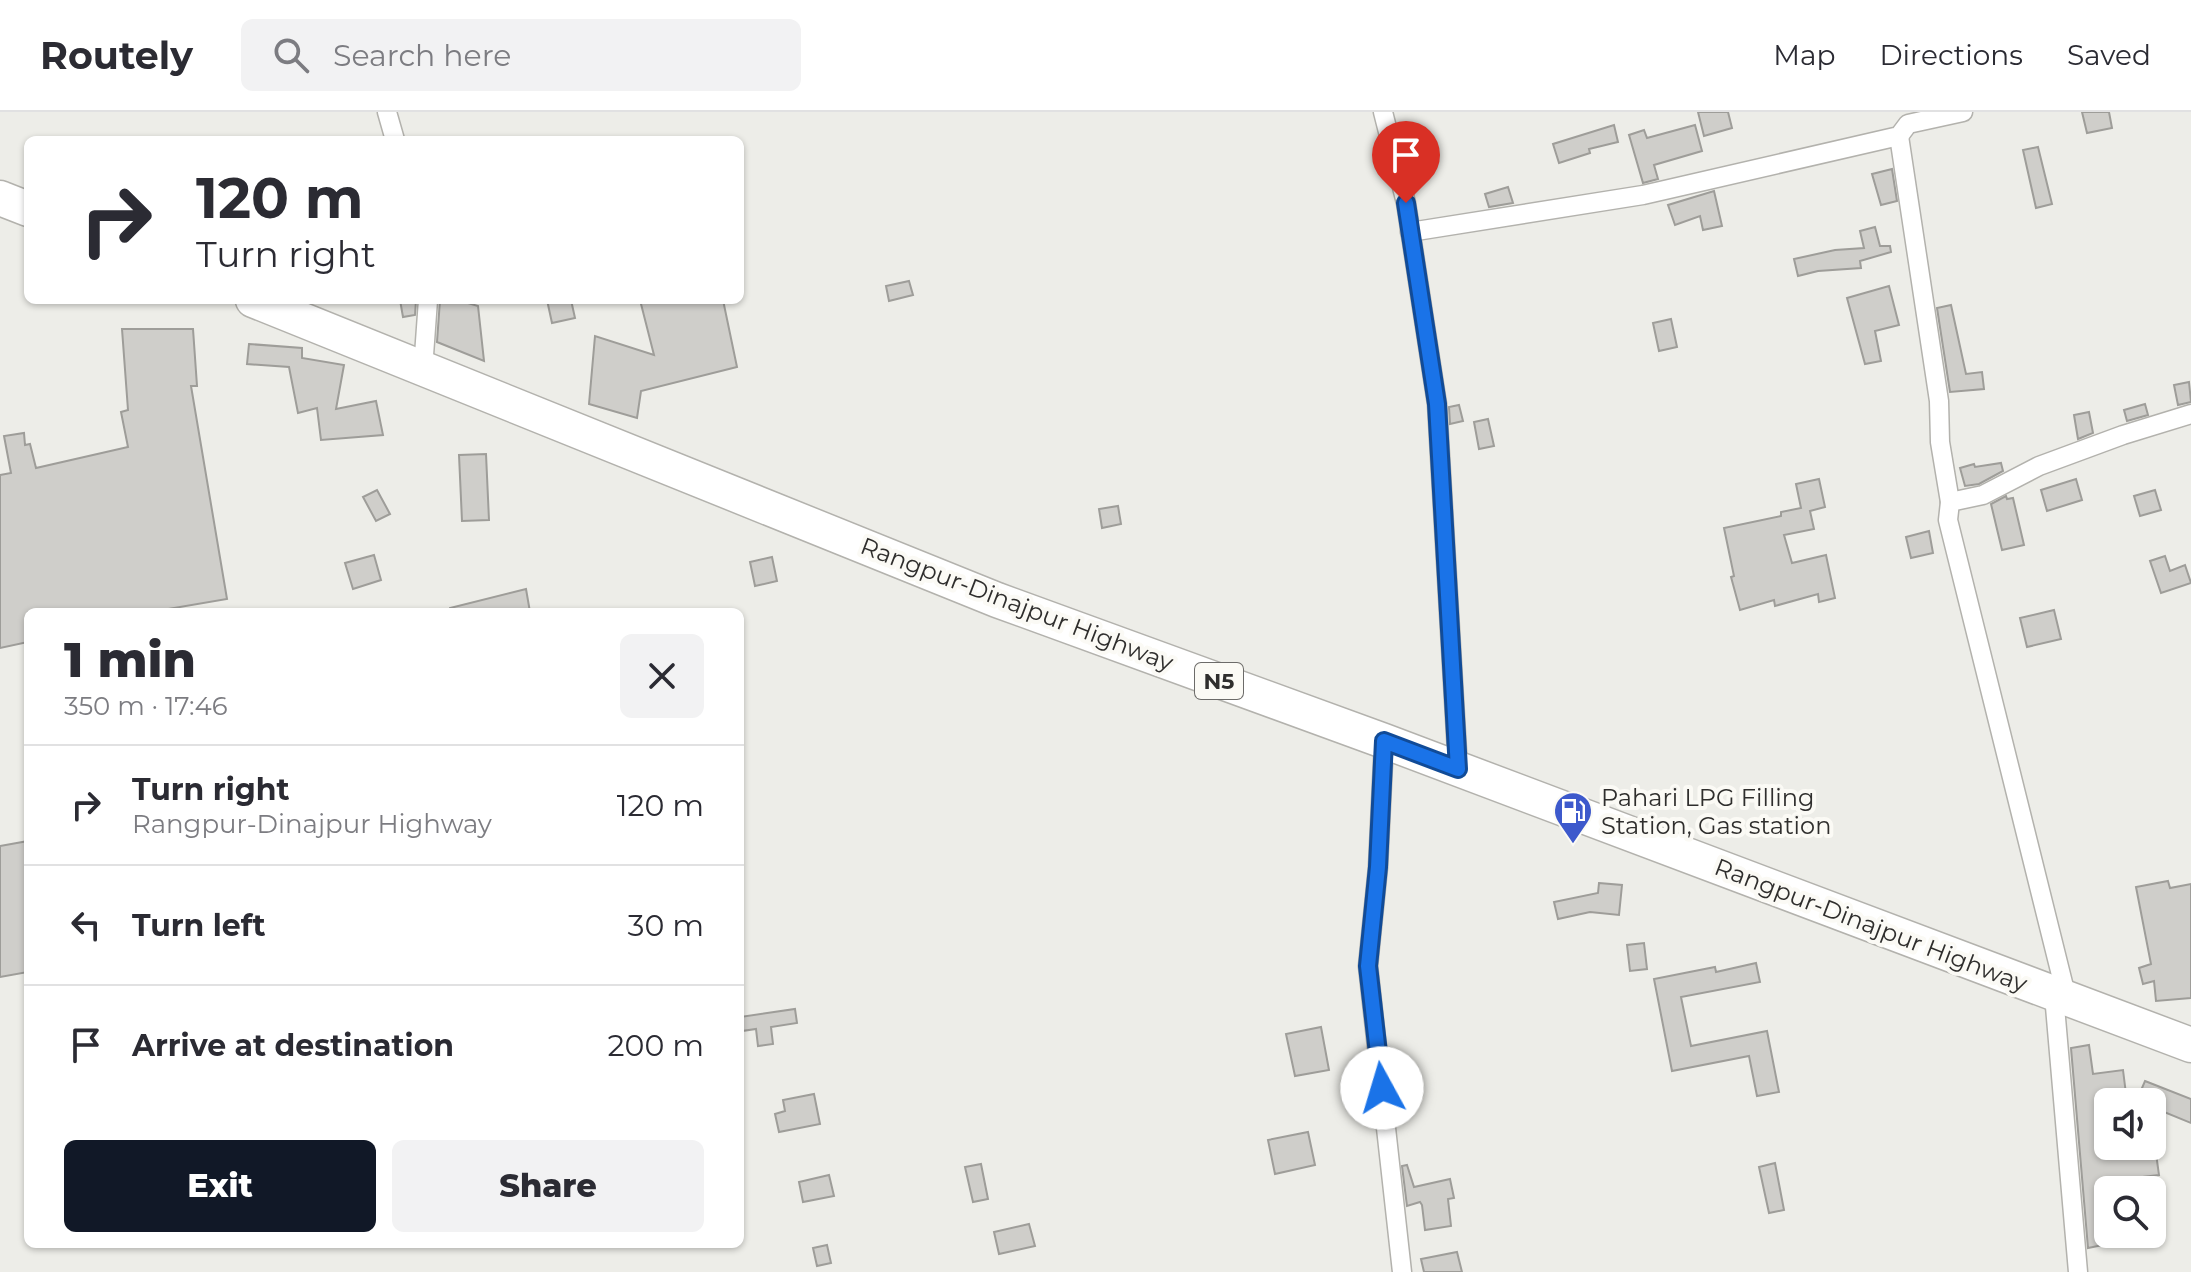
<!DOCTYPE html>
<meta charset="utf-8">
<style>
:root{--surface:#fff;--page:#f2f2f3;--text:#2b2b33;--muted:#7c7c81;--line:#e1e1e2;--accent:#111827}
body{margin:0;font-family:Montserrat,sans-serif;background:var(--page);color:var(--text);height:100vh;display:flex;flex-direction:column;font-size:30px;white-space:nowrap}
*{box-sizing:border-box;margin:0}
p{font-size:26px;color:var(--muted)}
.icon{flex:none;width:44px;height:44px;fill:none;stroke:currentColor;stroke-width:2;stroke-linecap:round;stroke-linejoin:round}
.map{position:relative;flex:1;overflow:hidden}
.sheet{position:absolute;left:24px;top:496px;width:720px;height:640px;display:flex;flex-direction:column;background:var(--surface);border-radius:12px;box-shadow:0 2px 6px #0004}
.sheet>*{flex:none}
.guide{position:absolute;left:24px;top:24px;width:720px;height:168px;border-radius:12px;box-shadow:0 2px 6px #0004;background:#fff;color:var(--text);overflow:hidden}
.buttons{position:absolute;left:2094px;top:976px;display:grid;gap:16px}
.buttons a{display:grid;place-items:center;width:72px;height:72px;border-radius:12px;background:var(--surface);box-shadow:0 2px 6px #0004;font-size:40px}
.pin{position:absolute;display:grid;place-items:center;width:68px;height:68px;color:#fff;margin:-82px -34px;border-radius:50% 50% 50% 0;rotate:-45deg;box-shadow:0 0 8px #0007}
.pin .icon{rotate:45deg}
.me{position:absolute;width:88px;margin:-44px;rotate:354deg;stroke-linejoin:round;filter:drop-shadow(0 0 6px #0008)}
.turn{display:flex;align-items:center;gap:28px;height:168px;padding:0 40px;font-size:36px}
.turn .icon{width:104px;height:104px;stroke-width:2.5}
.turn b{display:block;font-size:56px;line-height:68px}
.round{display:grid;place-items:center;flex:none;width:84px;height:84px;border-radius:12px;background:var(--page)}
.head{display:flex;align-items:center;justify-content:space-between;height:136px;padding:0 40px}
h1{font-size:48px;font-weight:800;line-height:60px}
.cta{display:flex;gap:16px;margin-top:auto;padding:16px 40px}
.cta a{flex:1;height:92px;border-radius:12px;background:var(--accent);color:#fff;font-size:32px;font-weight:800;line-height:92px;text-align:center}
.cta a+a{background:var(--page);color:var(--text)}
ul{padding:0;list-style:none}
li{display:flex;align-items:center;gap:24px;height:120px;padding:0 40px;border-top:2px solid var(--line)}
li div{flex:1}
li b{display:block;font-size:30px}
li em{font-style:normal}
header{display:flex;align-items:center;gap:48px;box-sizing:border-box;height:112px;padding:0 40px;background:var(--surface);border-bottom:2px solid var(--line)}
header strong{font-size:38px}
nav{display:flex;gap:44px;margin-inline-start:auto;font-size:28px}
.search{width:560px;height:72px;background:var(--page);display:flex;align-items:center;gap:20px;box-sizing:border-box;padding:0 28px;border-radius:12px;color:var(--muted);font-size:30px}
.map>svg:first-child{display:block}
</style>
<header>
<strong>Routely</strong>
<div class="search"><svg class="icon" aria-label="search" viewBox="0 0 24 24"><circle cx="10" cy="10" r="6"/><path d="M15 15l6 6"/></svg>Search here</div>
<nav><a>Map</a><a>Directions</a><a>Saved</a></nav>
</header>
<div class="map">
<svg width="2191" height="1160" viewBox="0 0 2191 1160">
<rect width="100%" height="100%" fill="#edede8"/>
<g fill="#cfceca" stroke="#9e9d99" stroke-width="2">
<path d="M1698 0H1728L1732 16 1704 24Z"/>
<path d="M2082 0H2109L2112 16 2087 21Z"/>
<path d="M1614 13 1618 30 1589 37 1590 41 1559 51 1553 32Z"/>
<path d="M1695 13 1702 39 1654 53 1658 67 1643 71 1629 23 1644 18 1647 26Z"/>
<path d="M2038 35 2052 92 2036 96 2023 38Z"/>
<path d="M1892 57 1897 89 1881 93 1872 62Z"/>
<path d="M1508 75 1513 91 1489 95 1485 82Z"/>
<path d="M1714 79 1722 114 1703 118 1700 104 1675 113 1668 93Z"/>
<path d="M1875 115 1880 134H1890L1891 140 1860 149 1861 156 1818 159 1798 164 1794 147 1835 138 1864 136 1860 119Z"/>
<path d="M909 169 913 183 889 189 886 174Z"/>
<path d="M1889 174 1899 213 1875 219 1881 249 1865 252 1847 186Z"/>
<path d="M400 188H416L415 203 403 205Z"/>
<path d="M440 188H458L478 194 484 249 437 230Z"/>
<path d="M547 188H571L575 206 552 211Z"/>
<path d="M640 188H723L737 255 641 279 637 306 589 292 595 224 654 243Z"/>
<path d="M1951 193 1966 262 1982 260 1984 277 1950 280 1937 196Z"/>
<path d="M1671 207 1677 235 1659 239 1653 211Z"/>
<path d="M122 217H193L197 274H191L227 487 168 497 169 500H28V530L0 536V363L11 361 4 324 24 321 25 333 30 332 36 356 128 335 121 300 128 298Z"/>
<path d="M249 232 302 236V246L344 253 336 297 376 289 383 323 321 328 317 296 298 301 289 255 247 252Z"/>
<path d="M2189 270 2191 290 2178 293 2174 273Z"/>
<path d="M2145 292 2148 303 2127 309 2124 298Z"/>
<path d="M1459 293 1463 309 1450 312 1449 295Z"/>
<path d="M2089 300 2093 321 2078 327 2074 303Z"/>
<path d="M1488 307 1494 334 1479 337 1474 310Z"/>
<path d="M486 342 489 408 462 409 459 343Z"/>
<path d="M2001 351 2003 359 1979 372 1965 374 1960 356 1974 352 1975 355Z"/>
<path d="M1819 367 1825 395 1810 399 1814 417 1784 423 1792 451 1826 443 1835 486 1819 490 1818 482 1775 494 1774 488 1740 498 1731 465 1734 464 1724 416 1781 404V400L1801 396 1796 372Z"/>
<path d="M2076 367 2082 388 2047 399 2041 378Z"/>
<path d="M377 378 390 402 376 409 363 385Z"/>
<path d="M2155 378 2161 398 2140 404 2134 384Z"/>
<path d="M2006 384 2007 387 2013 386 2024 433 2002 438 1991 392Z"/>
<path d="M1118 394 1121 412 1102 416 1099 397Z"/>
<path d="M1929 419 1933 441 1911 446 1906 425Z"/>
<path d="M374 443 381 468 353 477 345 451Z"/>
<path d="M2165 444 2170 459 2185 453 2191 471 2161 481 2150 449Z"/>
<path d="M772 445 777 469 755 474 750 450Z"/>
<path d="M526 477 530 500H450V496Z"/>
<path d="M2054 498 2061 527 2027 535 2020 506Z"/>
<path d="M28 729V860L0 865V734Z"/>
<path d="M2168 769 2170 776 2191 772V886L2156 889 2154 869 2143 872 2139 856 2151 852 2136 775Z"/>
<path d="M1599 771 1622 773 1619 803 1590 800 1558 807 1554 790 1598 781Z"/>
<path d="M1644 831 1647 857 1630 859 1627 833Z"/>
<path d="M1756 851 1760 870 1681 885 1691 934 1767 919 1779 980 1757 984 1749 944 1672 959 1654 867 1715 855 1716 860Z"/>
<path d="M795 897 797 911 771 915 773 932 758 934 756 917 742 919 740 905Z"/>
<path d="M1321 915 1329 958 1295 964 1286 922Z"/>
<path d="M2089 933 2093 962 2123 958 2127 990H2108V1034H2155L2159 1063 2133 1066 2135 1078H2108V1132L2088 1136 2071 936Z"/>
<path d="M2145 969 2191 987V1011L2152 995V990H2136Z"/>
<path d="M814 982 820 1012 779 1020 775 1002 785 999 783 988Z"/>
<path d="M1308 1020 1315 1053 1275 1062 1268 1028Z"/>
<path d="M1775 1051 1784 1098 1769 1101 1759 1055Z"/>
<path d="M981 1052 988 1087 973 1090 965 1055Z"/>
<path d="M1407 1053 1414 1075 1450 1067 1454 1086 1448 1087 1451 1114 1425 1118 1422 1093 1420 1090 1407 1094 1402 1054Z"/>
<path d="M829 1063 834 1084 803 1090 799 1070Z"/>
<path d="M1029 1112 1035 1134 999 1142 994 1120Z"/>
<path d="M827 1133 831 1151 817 1154 813 1136Z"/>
<path d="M1457 1140 1462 1160H1424L1421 1147Z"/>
</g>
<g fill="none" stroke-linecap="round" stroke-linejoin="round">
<g stroke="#b3b2ad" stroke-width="21">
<g id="street">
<path d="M387 0 395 28"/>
<path d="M1383 0 1406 91 1437 292 1458 657"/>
<path d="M1899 24 1939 289 1940 330 1950 390"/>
<path d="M1410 120 1643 83 1899 24 1908 12 1963 0"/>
<path d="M423 257 428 188"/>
<path d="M1384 629 1378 755 1368 854 1402 1160"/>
<path d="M2054 883 2078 1160"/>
<path d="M2067 887 1948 408 1950 390 1983 383 2039 354 2123 323 2191 302"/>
</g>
</g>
<g stroke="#b3b2ad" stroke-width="37">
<g id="highway">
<path d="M0 86 28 97"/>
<path d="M253 188 997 488 1384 629 2191 933"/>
</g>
</g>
<use href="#street" stroke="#fff" stroke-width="18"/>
<use href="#highway" stroke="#fff" stroke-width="34"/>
</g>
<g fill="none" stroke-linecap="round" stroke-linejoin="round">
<g stroke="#114b97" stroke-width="20">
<path id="route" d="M1382 976 1368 854 1378 755 1384 629 1458 657 1437 292 1406 91"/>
</g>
<use href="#route" stroke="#1a73e8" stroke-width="14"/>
</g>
<defs>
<g id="fuel-pin" transform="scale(2)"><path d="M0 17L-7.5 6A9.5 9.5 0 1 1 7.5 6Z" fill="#3d59cc" stroke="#fbfaf5"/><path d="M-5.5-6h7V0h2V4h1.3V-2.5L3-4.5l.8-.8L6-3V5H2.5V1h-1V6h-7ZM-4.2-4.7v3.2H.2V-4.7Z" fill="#fff"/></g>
</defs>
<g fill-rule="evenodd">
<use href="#fuel-pin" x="1573" y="699"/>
</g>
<g text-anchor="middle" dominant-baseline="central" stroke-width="8" stroke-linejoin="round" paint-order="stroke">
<rect fill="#fbfaf5" stroke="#6c6b69" stroke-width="2" x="1195" y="551" width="48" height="36" rx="6"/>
<g font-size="22" font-weight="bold" fill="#2f2e2d">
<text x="1219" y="569">N5</text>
</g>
<g font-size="24" fill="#2f2e2d" stroke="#fbfaf5">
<text transform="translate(1017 492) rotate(21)">Rangpur-Dinajpur Highway</text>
<text transform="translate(1871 813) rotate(21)">Rangpur-Dinajpur Highway</text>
</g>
<g font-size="24" fill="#2f2e2d" stroke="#fbfaf5" text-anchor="start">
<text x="1601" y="685">Pahari LPG Filling<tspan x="1601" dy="28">Station, Gas station</tspan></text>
</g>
</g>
</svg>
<div class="buttons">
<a><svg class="icon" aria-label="sound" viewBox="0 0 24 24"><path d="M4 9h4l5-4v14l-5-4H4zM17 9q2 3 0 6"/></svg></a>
<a><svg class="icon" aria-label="search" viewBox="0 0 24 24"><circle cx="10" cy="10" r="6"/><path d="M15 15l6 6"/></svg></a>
</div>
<div class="pin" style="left:1406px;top:91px;background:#d93025"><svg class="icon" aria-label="arrive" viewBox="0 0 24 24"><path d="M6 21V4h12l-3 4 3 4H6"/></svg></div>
<svg class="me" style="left:1382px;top:976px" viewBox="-20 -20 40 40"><circle r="19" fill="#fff"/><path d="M0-13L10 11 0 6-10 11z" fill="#1a73e8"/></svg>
<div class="guide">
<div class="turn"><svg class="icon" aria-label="right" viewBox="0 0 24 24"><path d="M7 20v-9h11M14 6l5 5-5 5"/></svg><div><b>120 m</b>Turn right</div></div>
</div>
<section class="sheet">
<div class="head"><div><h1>1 min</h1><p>350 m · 17:46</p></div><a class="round"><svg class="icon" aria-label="close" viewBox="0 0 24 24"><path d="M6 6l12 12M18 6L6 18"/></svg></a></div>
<ul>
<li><svg class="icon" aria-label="right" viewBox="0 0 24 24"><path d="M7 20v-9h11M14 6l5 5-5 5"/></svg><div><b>Turn right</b><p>Rangpur-Dinajpur Highway</p></div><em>120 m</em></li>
<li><svg class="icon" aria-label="left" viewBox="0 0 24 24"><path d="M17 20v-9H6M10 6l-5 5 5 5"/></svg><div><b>Turn left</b></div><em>30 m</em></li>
<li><svg class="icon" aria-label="arrive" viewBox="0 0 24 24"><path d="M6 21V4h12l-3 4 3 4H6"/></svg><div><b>Arrive at destination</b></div><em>200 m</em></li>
</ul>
<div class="cta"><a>Exit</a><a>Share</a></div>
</section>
</div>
